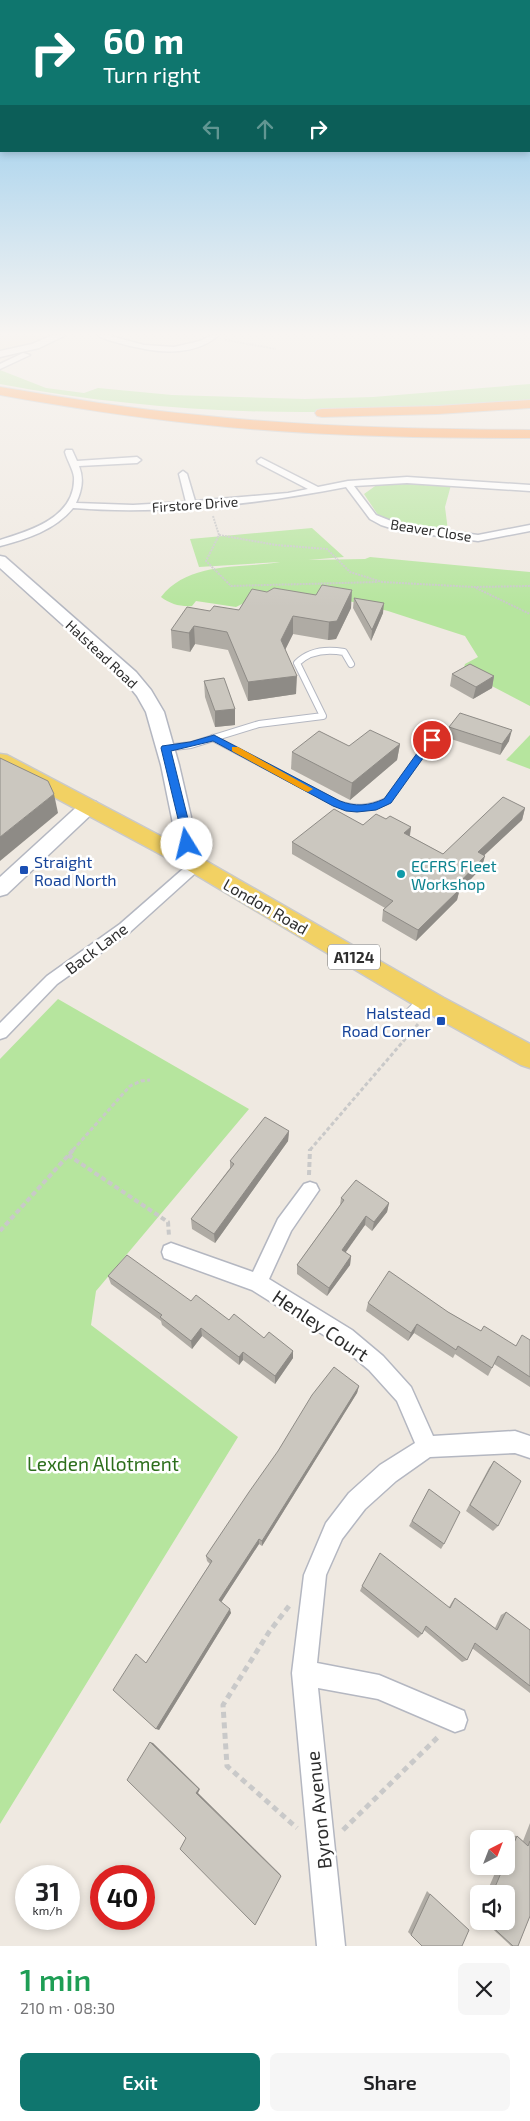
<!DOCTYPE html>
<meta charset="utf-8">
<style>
:root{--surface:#fff;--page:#f6f6f6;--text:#202124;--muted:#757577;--accent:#0f766e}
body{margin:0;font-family:"Exo 2",sans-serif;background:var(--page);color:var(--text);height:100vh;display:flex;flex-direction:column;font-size:19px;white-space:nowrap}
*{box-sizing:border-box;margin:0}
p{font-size:16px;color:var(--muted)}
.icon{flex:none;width:28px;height:28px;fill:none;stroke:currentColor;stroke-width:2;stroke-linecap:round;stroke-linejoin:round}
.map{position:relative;height:1946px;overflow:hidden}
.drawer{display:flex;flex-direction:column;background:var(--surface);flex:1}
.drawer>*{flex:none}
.hud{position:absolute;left:0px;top:0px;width:530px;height:152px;box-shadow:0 2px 8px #0003;background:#0f766e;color:#fff;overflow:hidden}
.needle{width:32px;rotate:42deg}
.tools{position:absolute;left:470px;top:1830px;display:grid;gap:10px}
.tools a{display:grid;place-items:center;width:45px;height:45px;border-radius:8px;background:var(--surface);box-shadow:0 2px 8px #0003;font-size:25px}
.speed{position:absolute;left:15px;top:1865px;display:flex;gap:10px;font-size:25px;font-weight:700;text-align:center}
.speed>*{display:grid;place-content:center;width:65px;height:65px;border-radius:50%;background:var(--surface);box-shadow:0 2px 8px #0003;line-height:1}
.speed small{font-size:12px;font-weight:400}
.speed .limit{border:8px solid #d22;background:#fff;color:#111}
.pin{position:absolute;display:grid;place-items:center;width:42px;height:42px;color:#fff;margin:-21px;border:2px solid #fff;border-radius:50%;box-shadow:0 1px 5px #0007}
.me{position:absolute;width:55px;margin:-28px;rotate:351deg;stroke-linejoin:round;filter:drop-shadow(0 0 4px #0008)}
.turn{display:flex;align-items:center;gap:18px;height:105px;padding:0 20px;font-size:22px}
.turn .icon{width:65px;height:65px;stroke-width:2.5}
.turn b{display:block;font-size:35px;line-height:42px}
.lanes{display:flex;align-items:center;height:48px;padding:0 20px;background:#0003;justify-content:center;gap:25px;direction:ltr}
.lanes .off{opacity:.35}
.round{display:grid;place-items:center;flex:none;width:52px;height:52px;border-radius:8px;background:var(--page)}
.head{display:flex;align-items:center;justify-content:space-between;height:85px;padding:0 20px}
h1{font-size:30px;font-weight:600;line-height:38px;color:#1e9e55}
.primary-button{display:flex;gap:10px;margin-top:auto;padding:10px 20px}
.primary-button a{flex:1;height:58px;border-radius:8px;background:var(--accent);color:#fff;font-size:20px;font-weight:600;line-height:58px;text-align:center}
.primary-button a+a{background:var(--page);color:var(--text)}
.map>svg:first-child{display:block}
</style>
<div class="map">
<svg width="530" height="1946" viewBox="0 0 530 1946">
<rect width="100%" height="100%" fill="#efe9e1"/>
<path fill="#f0e6d1" d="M0 335H49L15 348 0 350Z"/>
<g fill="#b6e59e">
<path d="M0 370 46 388 84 393 98 388 172 395 305 399 373 397 530 384V403C454 407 378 413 302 412 200 412 100 403 0 384Z"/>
<path d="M409 483 451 485 445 507 448 531 394 522 378 515 364 494 378 484Z"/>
<path d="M312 528 344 557 308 560 365 559 370 557 530 572V706L463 671 465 664 478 657 465 636 388 611 337 598 244 603 236 607 196 601 192 606C181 607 170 604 161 597 189 561 239 569 280 562L199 567 190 539Z"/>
<path d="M530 735V769L506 760Z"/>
<path d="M58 999 249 1109 96 1291 91 1325 238 1437 0 1824V1059Z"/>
</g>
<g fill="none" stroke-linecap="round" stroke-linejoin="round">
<g stroke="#b4b7c1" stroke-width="8">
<g id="lane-far1">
<path d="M213 738 336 803C354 810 369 809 387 801L432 740"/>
<path d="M166 748 191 745 259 724 323 716 297 663C310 650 327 649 344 652L351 664"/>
</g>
</g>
<g stroke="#b4b7c1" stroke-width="10">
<path id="lane" d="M410 1012 423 999"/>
</g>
<g stroke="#b4b7c1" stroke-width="3">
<g id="street">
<path d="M98 335H107L144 345 174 347 200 341 212 335H219C192 359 151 352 119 343 112 341 103 339 98 335Z"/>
<path d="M23 353 30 355 0 369V364Z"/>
<path d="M66 450H72L77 461 137 457 141 460 137 463 79 466C84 479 82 490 76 503L133 505 186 502 179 474 183 471 187 474 195 501 288 493 308 489 258 463 257 461 261 458 318 487 348 481 407 477 530 485V491L407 483 354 486 376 515 401 525 478 535 530 525V531L478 541 400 531 381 525 370 519 346 487C259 504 161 515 73 508 55 530 27 539 0 546V540C30 531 76 517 74 477 73 469 67 460 65 452Z"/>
<path d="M196 860 201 862 203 865 201 868 130 932 57 984 6 1037 0 1039V1023L47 976 120 924 191 862Z"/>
<path d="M310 1182 316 1184 319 1190 291 1231 269 1279 352 1330 383 1356 411 1387 433 1436 515 1431 530 1436V1458L515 1453 430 1457 396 1481 365 1509 342 1539 326 1575 317 1663 379 1675 464 1711 467 1720 464 1729 455 1732 378 1699 318 1688 345 1946H317L292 1673 304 1575 326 1523 349 1493 380 1465 415 1443 397 1401 369 1370 338 1344 252 1290 164 1258 162 1252 164 1246 171 1243 253 1272 278 1219 304 1184Z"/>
</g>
</g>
<g stroke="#b4b7c1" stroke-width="3">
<g id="secondary">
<path d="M53 335H66L39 348 0 357V351L32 344Z"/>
<path d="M0 556 5 557 136 672 151 690 164 712 179 765 197 843 186 860 179 862 172 860 169 855 177 843 161 765 146 712 137 696 124 680 0 568Z"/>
<path d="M89 800 96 802 99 806 96 810 7 894 0 896V877L82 802Z"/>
</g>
</g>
<g stroke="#c9c9c9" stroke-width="3">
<path id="primary" d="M0 754 7 755 187 850 444 998 530 1044V1068L521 1065 426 1012 171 860 0 768Z"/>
</g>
<g stroke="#c9c9c9" stroke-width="2">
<g id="highway">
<path d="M0 387C66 398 132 409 198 415 308 427 419 429 530 430V438C419 438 308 436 198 424 132 417 66 407 0 395Z"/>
<path d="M530 400V408L438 414 322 417 317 416 315 413 317 410 322 409 438 406Z"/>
</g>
</g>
<g stroke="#c9c9c9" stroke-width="2" stroke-dasharray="2 1" stroke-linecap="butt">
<path d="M225 340 276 349"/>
<path d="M213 516 219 535 206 561 231 586 378 582"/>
<path d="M219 535 276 545 327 549 350 572 382 582 474 587 530 586"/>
<path d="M476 588 530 614"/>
</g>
<g stroke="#c9c9c9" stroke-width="3" stroke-dasharray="4 2.5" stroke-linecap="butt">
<path d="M73 1150 130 1086 141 1081 150 1080"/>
<path d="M310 1150 418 1024"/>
</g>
<g stroke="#c9c9c9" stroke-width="4" stroke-dasharray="5 3" stroke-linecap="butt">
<path d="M68 1155 168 1222 169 1236"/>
<path d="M309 1175 310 1149"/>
<path d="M0 1231 74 1149"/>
</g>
<g stroke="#c9c9c9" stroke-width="5" stroke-dasharray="6 4.5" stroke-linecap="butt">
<path d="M289 1606 269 1632 223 1705 227 1766 297 1828"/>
<path d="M343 1830 439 1736"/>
</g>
<use href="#lane-far1" stroke="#fff" stroke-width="6"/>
<use href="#lane" stroke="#fff" stroke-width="8"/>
<use href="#street" fill="#fff" fill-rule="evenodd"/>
<use href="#secondary" fill="#fff" fill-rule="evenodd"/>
<use href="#primary" fill="#f2d163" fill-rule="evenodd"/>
<use href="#highway" fill="#ffa35c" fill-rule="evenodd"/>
</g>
<g fill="#afaba4">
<path d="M354 598 383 613 371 641 353 608Z"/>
<path d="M351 608 336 639 328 640 293 634 285 650 296 694 248 701 228 650 195 644 190 652 172 648 171 630 210 611Z"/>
<path d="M452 674 494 676 492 688 473 699 450 686Z"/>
<path d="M204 681 235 709V725L215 727 205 697Z"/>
<path d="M449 727 509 741 500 755 448 738Z"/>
<path d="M400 744 397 760 350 800 291 769 292 752 349 746Z"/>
<path d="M525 808 522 820 484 855 482 867 459 892 457 900 416 941 382 921 383 910 385 908 292 854V842L386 819 411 827 410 836 443 854Z"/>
<path d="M289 1131 288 1141 215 1243 192 1229 191 1219 230 1168V1161Z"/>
<path d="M341 1198 389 1203 387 1212 372 1231 365 1225 345 1252 351 1256 350 1265 327 1296 297 1274V1265L340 1205Z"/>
<path d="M108 1276 191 1301 264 1338 293 1351V1358L275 1384 243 1360 239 1365 202 1336 192 1349 162 1325 161 1321 111 1284Z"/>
<path d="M368 1303 448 1312 481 1331 516 1346 530 1340V1387L494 1364 488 1376 455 1354 453 1358 414 1333 408 1341 366 1311Z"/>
<path d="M359 1386 357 1393 262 1546 259 1544 221 1602 231 1613 159 1730 146 1663 210 1564 207 1561 206 1556Z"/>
<path d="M494 1461 498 1526 493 1531 466 1511 489 1468Z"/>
<path d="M429 1489 444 1544 441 1549 409 1526Z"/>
<path d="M362 1586 449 1607 452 1602 455 1598 495 1628 501 1615 506 1612 530 1630V1693L472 1648 467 1660 462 1662 424 1630 422 1634 418 1638 360 1591Z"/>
<path d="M530 1823V1916L518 1946H511L484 1921H506V1894H486L498 1866H506V1847L511 1835 517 1836 523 1841Z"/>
<path d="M427 1891 430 1894 422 1946 408 1932Z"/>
</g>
<g fill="#8e8b86">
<path d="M352 590 351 608 336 639 328 640 329 622Z"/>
<path d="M384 603 383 613 371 641 372 630Z"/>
<path d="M293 616V634L281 658V640Z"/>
<path d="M194 626 195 644 190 652 189 633Z"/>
<path d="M297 676 296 694 248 701V682Z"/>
<path d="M494 676 492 688 473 699 476 687Z"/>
<path d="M235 709V725L215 727V711Z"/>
<path d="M512 730 509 741 500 755 502 744Z"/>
<path d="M400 744 397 760 350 800 352 783Z"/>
<path d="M54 794 58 813 0 861V837Z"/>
<path d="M525 808 522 820 476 863 478 852Z"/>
<path d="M411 827 409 839 404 833Z"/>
<path d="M485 856 482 867 459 892 457 900 416 941 418 930 455 887Z"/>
<path d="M289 1131 288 1141 215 1243 214 1234Z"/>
<path d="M389 1203 387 1212 372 1231 374 1222Z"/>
<path d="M366 1216 365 1225 341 1259 342 1250Z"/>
<path d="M351 1256 350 1265 327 1296 329 1288Z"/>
<path d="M417 1324 414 1333 408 1341 411 1333Z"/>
<path d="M201 1328 202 1336 192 1349 191 1341Z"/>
<path d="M293 1351V1358L275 1384V1376Z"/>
<path d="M243 1352V1360L239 1365V1357Z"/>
<path d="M359 1386 357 1393 262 1546V1541Z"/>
<path d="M259 1539V1544L220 1604 219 1600Z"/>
<path d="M230 1609 231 1613 159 1730 156 1729Z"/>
<path d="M150 1742 153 1743 200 1789 198 1793 280 1874 281 1876 196 1793Z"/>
</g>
<g fill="#cbc7bf" stroke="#8e8b86">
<path d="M322 585 352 590 337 621 329 622 293 616 281 640 297 676 248 682 227 632 194 626 189 633 171 630 187 607 210 611 214 606 239 610 252 589 267 592 274 588 316 595Z"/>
<path d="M354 598 384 603 372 630Z"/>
<path d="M470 664 494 676 476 687 452 674Z"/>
<path d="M224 678 235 709 215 711 204 681Z"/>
<path d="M460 713 512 730 502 744 449 727Z"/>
<path d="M370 730 400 744 352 783 292 752 319 731 349 746Z"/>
<path d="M0 758 48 781 54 794 0 837Z"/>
<path d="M503 797 525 808 478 852 485 856 455 887 460 889 418 930 383 910 393 901 292 842 334 809 363 825 376 814 386 819 390 816 411 827 404 833 443 854Z"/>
<path d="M265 1117 289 1131 214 1234 191 1219 234 1164 230 1161Z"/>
<path d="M356 1180 389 1203 374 1222 366 1216 342 1250 351 1256 329 1288 297 1265 344 1200 341 1198Z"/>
<path d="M127 1255 191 1301 196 1295 229 1320 234 1314 264 1338 269 1332 293 1351 275 1376 243 1352 239 1357 201 1328 191 1341 160 1317 162 1315 108 1276Z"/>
<path d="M389 1271 448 1312 481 1331 484 1326 516 1346 522 1335 530 1340V1377L498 1356 492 1368 458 1346 456 1350 417 1324 411 1333 368 1303Z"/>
<path d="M334 1367 359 1386 262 1541 259 1539 219 1600 230 1609 156 1729 113 1690 136 1654 146 1663 212 1561 206 1556 249 1492 278 1451 312 1395Z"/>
<path d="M494 1461 521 1481 498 1526 470 1505Z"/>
<path d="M429 1489 460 1512 444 1544 412 1521Z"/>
<path d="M380 1553 450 1608 455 1598 497 1630 506 1612 530 1630V1686L475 1643 467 1660 426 1626 422 1634 362 1586Z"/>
<path d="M150 1742 199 1789 196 1793 281 1876 255 1925 180 1849 186 1838 127 1780Z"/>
<path d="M517 1836 528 1846 530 1841V1916L518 1946H513L486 1921H506V1894H492L504 1866H506V1861Z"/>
<path d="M430 1894 469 1930 462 1946H422L411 1935Z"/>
</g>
<linearGradient id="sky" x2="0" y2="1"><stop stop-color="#7abfeb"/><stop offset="0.55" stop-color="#f8f5f2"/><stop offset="1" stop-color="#f8f5f2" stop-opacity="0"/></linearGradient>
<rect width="530" height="607" fill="url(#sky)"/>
<path fill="#1a73e8" stroke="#114b97" d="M214 735 340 801C355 807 369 806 384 799L428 738 432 737 436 740 391 803 376 810 357 812 346 811 333 806 213 741 171 751 190 827 192 844 187 847 182 844 180 827 161 748 162 746 190 742Z"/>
<path fill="#f59e0b" d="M232 747H238L313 789 308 792 305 791 232 751Z"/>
<g fill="#1a4fb4" stroke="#fff" stroke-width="2">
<rect x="19" y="865" width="10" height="10" rx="2.5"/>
<rect x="436" y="1016" width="10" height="10" rx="2.5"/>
</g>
<circle fill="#0f9aa8" stroke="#fff" stroke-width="2" cx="401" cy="874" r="5"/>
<g text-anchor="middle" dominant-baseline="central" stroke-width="5" stroke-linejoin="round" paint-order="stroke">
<g font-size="14" fill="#2e2e2e" stroke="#fff">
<text transform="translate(195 504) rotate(-4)">Firstore Drive</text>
<text transform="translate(431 530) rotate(9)">Beaver Close</text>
<text transform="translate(102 654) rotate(43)">Halstead Road</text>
</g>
<rect fill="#fff" stroke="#6d6d6d" stroke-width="1" x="328" y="944.5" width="52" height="25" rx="4"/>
<g font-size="15" font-weight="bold" fill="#2e2e2e">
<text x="354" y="957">A1124</text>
</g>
<g font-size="16" fill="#164399" stroke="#fff" text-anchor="start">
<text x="34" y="861">Straight<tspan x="34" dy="18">Road North</tspan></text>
<text x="431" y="1012" text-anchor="end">Halstead<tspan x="431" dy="18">Road Corner</tspan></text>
</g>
<g font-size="16" fill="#0d838f" stroke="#fff" text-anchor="start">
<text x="411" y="865">ECFRS Fleet<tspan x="411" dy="18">Workshop</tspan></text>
</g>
<g font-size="16" fill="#2e2e2e" stroke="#fff">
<text transform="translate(266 906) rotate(30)">London Road</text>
<text transform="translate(96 948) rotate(-37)">Back Lane</text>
</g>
<g font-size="19" fill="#2e2e2e" stroke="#fff">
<text transform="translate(321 1325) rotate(34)">Henley Court</text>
<text transform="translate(318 1810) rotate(-96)">Byron Avenue</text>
</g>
<g font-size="19" fill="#2c6e1b" stroke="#fff">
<text x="103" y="1463">Lexden Allotment</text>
</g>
</g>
</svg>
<div class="tools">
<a><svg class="needle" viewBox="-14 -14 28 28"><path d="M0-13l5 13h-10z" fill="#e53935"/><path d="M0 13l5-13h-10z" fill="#757577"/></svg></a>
<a><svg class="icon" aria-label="sound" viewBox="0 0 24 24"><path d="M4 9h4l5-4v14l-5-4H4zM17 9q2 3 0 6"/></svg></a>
</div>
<div class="speed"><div>31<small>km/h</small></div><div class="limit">40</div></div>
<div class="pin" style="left:432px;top:740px;background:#d93025"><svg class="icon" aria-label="arrive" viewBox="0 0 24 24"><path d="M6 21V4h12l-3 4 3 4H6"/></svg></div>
<svg class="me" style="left:187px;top:844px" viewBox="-20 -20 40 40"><circle r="19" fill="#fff"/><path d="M0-13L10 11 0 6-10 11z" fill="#1a73e8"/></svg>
<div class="hud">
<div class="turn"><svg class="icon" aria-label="right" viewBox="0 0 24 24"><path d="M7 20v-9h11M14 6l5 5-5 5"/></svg><div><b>60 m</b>Turn right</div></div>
<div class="lanes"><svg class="icon off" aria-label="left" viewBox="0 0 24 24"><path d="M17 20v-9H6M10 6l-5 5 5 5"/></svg><svg class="icon off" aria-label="ahead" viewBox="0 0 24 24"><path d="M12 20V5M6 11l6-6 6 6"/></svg><svg class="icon" aria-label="right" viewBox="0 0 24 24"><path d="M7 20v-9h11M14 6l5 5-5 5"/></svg></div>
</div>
</div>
<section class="drawer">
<div class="head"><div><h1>1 min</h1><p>210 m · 08:30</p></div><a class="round"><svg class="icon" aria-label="close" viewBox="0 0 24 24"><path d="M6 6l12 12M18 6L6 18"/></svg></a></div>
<div class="primary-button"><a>Exit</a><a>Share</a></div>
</section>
